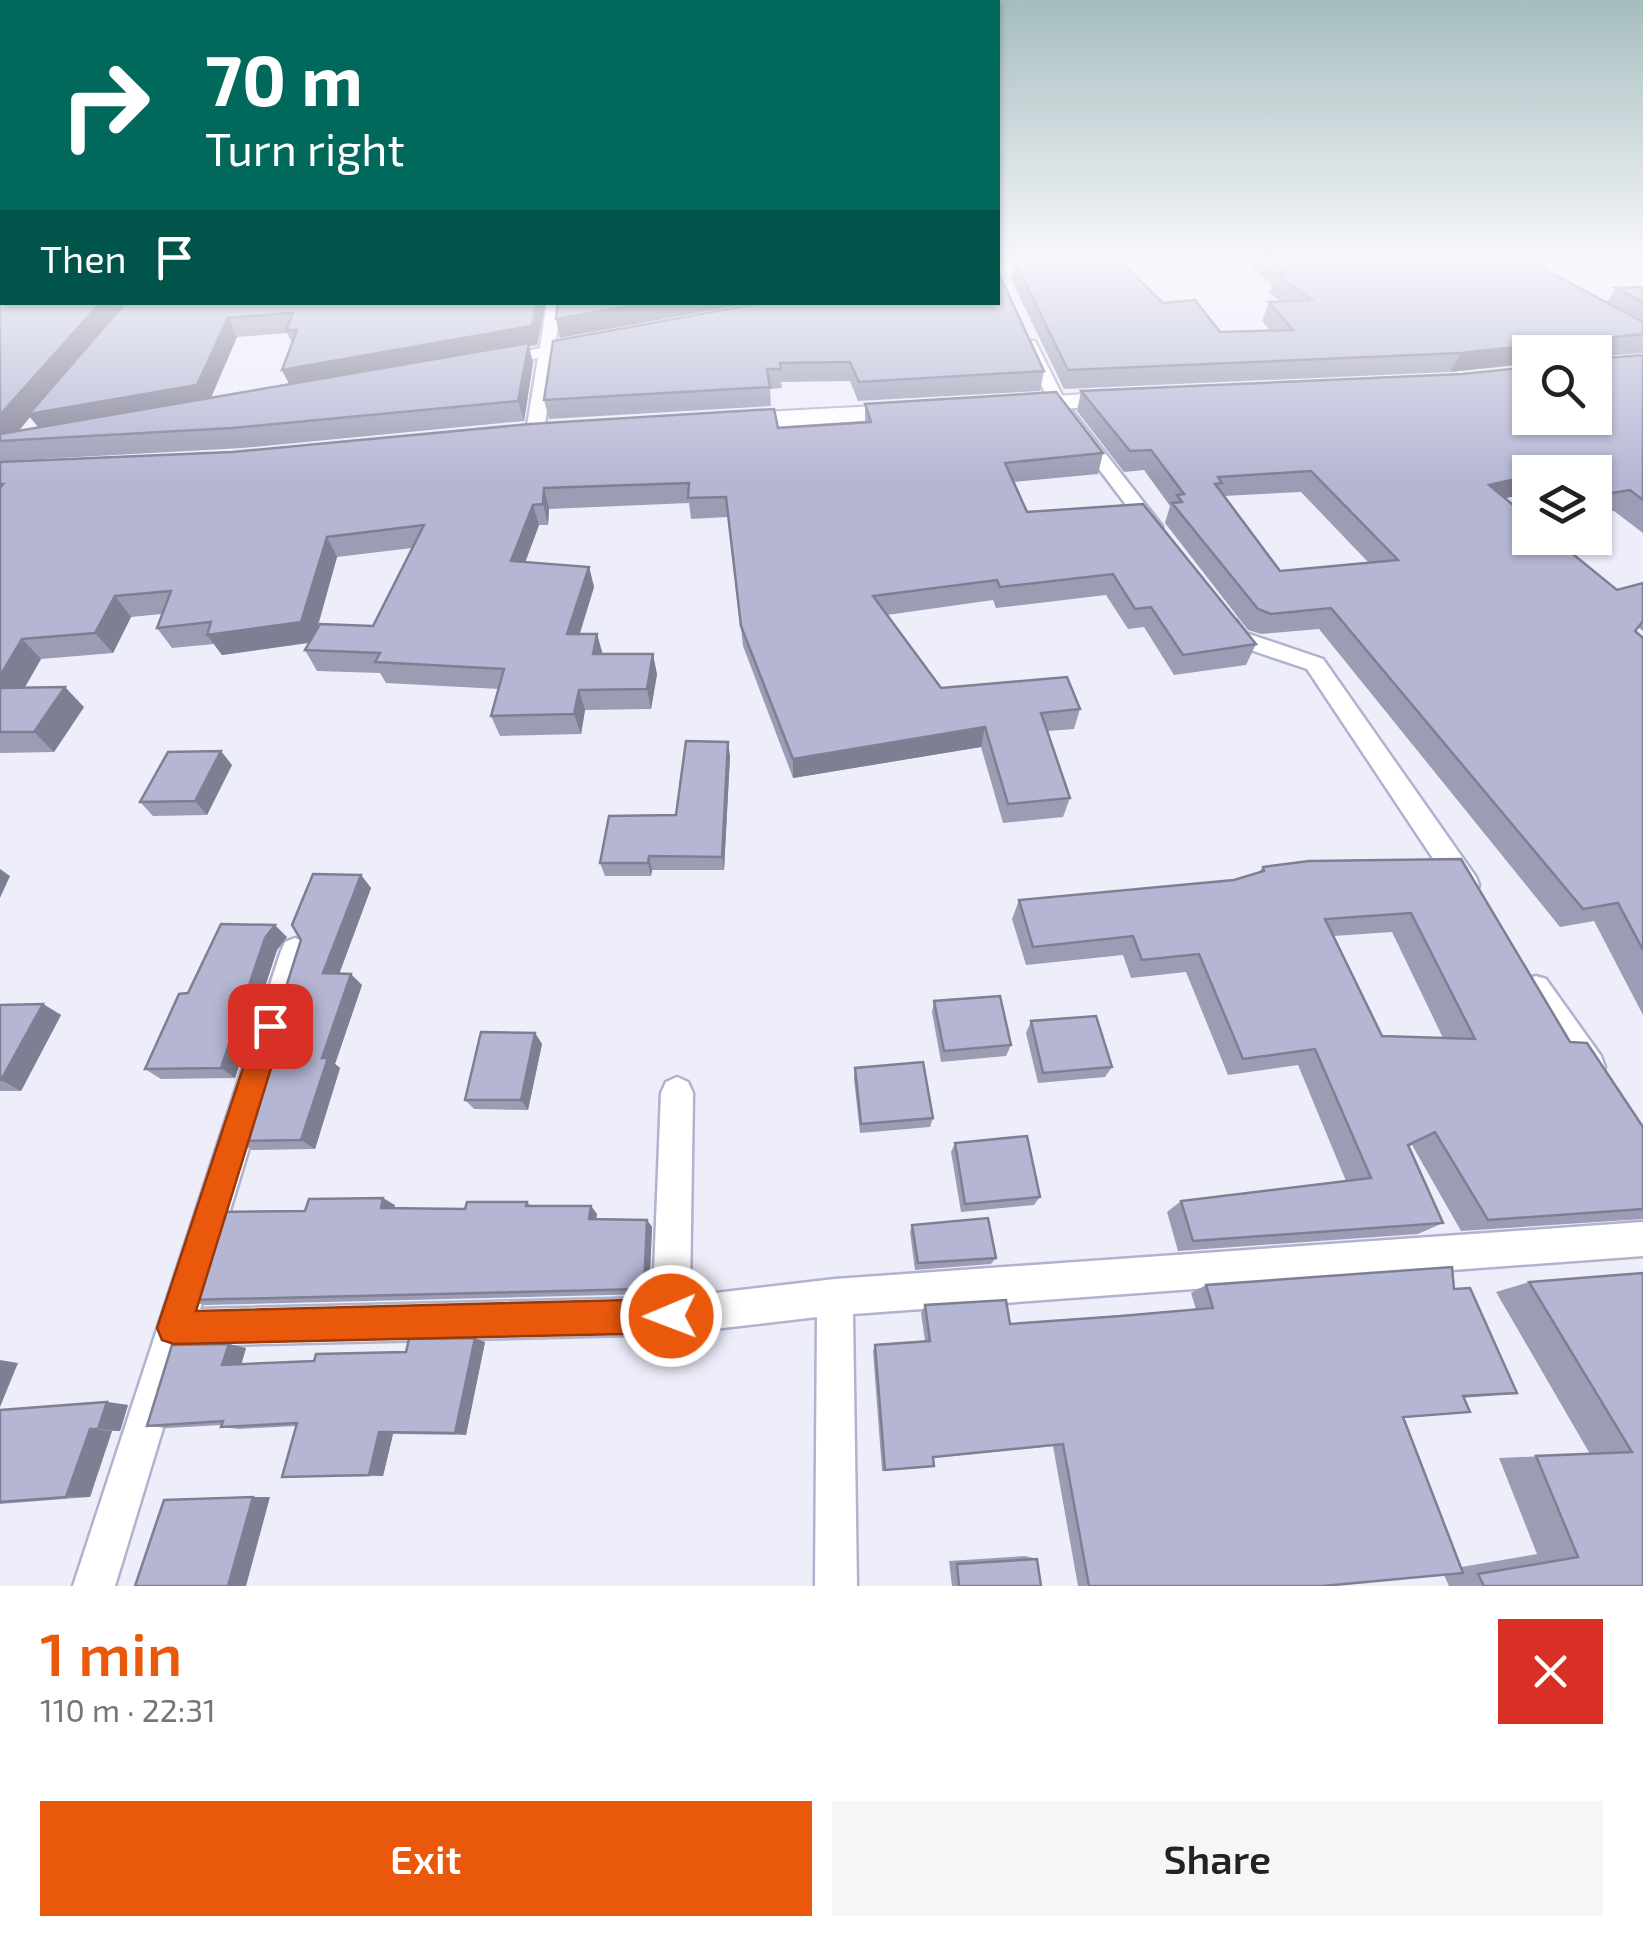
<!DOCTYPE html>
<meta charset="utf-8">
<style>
:root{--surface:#fff;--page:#f6f6f6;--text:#222;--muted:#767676;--accent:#ea580c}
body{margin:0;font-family:"Exo 2",sans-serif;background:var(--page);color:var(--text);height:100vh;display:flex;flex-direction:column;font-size:38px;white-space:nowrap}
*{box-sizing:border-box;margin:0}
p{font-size:32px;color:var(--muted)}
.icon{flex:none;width:55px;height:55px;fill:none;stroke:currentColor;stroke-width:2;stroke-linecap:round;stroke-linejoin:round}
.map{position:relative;height:1586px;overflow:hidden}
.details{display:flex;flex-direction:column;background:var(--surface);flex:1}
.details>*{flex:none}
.hud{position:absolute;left:0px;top:0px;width:1000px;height:305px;box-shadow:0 2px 8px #0004;background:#00695c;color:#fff;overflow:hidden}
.buttons{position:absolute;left:1512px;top:335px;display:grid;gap:20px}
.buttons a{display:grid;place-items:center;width:100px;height:100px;border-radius:0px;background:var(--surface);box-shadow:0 2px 8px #0004;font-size:50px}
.pin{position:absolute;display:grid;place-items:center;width:85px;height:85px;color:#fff;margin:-42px;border-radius:20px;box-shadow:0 5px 15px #0006}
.me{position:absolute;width:110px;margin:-55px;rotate:269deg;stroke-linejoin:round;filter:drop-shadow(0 0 8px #0008)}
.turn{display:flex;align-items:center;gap:35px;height:210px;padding:0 40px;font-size:45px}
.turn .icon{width:130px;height:130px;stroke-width:2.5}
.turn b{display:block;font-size:70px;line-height:85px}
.then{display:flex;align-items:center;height:95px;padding:0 40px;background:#0003;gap:20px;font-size:38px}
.round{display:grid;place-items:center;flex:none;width:105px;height:105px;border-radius:0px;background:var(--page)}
.headline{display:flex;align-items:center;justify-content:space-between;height:170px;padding:0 40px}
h1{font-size:60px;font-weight:600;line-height:75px;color:var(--accent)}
.primary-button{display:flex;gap:20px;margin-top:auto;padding:20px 40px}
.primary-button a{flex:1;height:115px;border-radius:0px;background:var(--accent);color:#fff;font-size:40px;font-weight:600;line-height:115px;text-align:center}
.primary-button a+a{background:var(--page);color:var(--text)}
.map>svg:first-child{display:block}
</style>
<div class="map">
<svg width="1643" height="1586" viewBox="0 0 1643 1586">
<rect width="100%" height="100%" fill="#eeeefb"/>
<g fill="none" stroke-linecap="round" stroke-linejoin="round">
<g stroke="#b1b2cf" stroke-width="5">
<g id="street">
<path d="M547 302H561L544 432 535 437 526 432 538 358 500 365 492 360 540 348Z"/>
<path d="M1025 341H1035L1066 403 1162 526V534H1148L1050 404 1022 344Z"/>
<path d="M1228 618 1236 620 1246 633 1323 659 1476 877 1479 885 1476 893 1466 896 1456 893 1307 669 1230 643 1217 625Z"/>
<path d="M295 938 305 942 309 951 200 1309 653 1298 661 1093 666 1082 677 1077 688 1082 693 1093 690 1296 835 1279 1643 1222V1256L853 1314 857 1586H815L817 1317 671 1334 188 1346 115 1586H73L281 951 285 942Z"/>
<path d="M1536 976 1546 979 1601 1056 1605 1067 1601 1078 1590 1082 1579 1078 1526 999 1521 989 1526 979Z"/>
</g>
</g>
<g stroke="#b1b2cf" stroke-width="4">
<g id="secondary">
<path d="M1047 257H1094L1084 263 998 277V265Z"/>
<path d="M1128 391 1140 398 1137 403 1014 413 1002 406 1014 399Z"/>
<path d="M914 404 923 407 927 412 923 417 724 430 711 422 724 414Z"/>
</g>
</g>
<use href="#street" fill="#fff" fill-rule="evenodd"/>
<use href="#secondary" fill="#fff" fill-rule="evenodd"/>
</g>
<g fill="#9c9db5" fill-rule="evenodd">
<path d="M1239 257H1524L1607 302 1616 288 1643 287V353L1606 356V358L1643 355V533L1614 511 1595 512V472H1530V493L1505 498 1617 590 1643 583V631L1638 627 1635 631 1643 638V1015L1594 921 1560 927 1319 629 1261 634 1248 630 1165 523 1170 506 1144 470 1124 472 1077 411 1081 391 1530 418 1595 352H1530V364L1450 372 1064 389 1011 279 1014 260 1163 303 1220 332 1270 330 1262 321 1269 302 1280 301 1269 293 1272 284ZM1301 492 1368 562 1280 571 1224 496Z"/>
<path d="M0 298 546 302 537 345 529 346 533 363 524 421 243 448 4 461 778 428 865 423V404L1103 453 1098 474 1013 482 1027 512 1256 644 1246 665 1174 675 1144 627 1128 629 1106 595 996 608 993 600 887 615 941 688 1080 709 1074 729 1048 731 1070 798 1063 817 1003 823 981 747 793 778 743 646 728 517 691 519 689 503 549 509 548 525H539L525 562 589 567 594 587 580 634H597L602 654 657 674 651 709 585 710 581 734 500 736 491 716 499 689 386 683 380 673 317 671 305 650 309 643 222 655 214 644 172 648 157 628 162 614 131 617 113 653 41 659 25 687 84 707 54 752 0 753ZM287 333 292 343 282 370 289 384 211 398 237 337ZM30 417 38 427 19 431ZM412 548 373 626 317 630 337 557Z"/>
<path d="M767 302 1044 371 1040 391 858 401 850 381 781 382 782 388 770 389 771 406 549 419 544 400Z"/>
<path d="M730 756 724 870H652L651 876H605L600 863 676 815Z"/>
<path d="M232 765 207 815 153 816 140 802Z"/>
<path d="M1461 859 1570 1042 1643 1127V1219L1461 1231 1412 1145 1409 1147 1443 1223 1418 1234 1178 1251 1167 1212 1181 1201 1346 1181 1298 1065 1228 1075 1186 972 1131 978 1123 955 1026 965 1012 919 1019 900 1234 880 1259 872 1263 867ZM1392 932 1443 1038 1382 1036 1334 936Z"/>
<path d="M361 875 371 888 339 974 362 985 335 1064 340 1068 315 1149 252 1150 237 1141Z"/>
<path d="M287 937 277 950 235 1078 161 1079 145 1069 188 993Z"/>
<path d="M934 1001 1011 1045 1006 1056 941 1062 932 1012Z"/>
<path d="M43 1004 61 1015 21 1091H0V1005Z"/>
<path d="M1031 1021 1112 1067 1105 1077 1038 1083 1026 1033Z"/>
<path d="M535 1033 542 1044 528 1110 474 1109 465 1100Z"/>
<path d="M855 1068 933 1118 930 1127 860 1133 854 1079Z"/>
<path d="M955 1143 1040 1197 1034 1205 961 1212 951 1152Z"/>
<path d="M527 1202 531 1206H591L597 1214 596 1219 647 1220 652 1227 649 1294 205 1305 187 1300 305 1211 395 1205 394 1208 465 1209Z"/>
<path d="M912 1225 996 1258 991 1264 915 1270 910 1232Z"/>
<path d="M1643 1273V1586H1449L1444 1575 1323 1586H1078L1053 1446 933 1458 934 1466 882 1471 873 1351 875 1345 925 1341 921 1313 925 1305 1010 1324 1196 1309 1191 1293 1206 1285 1454 1289 1517 1393 1464 1398 1470 1412 1404 1418 1461 1567 1537 1554 1499 1458 1590 1454 1496 1292 1529 1282Z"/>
<path d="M485 1342 466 1435 393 1434 383 1476 282 1477 296 1426 239 1429 221 1427 222 1425 167 1428 147 1426 229 1344 246 1348 241 1364 314 1361 406 1352Z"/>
<path d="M107 1402 128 1405 120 1431H112L90 1497 0 1504V1410Z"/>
<path d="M1025 1556 1037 1559 1041 1586H952L949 1561Z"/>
</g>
<g fill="#7f7f94">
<path d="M998 257H1026L998 262Z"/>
<path d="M101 302H129L228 318 237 337 208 404 44 434 30 417 9 442 8 440 0 441V415Z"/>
<path d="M537 302H546L537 345 529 346 533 363 524 421 518 401 292 389 282 370Z"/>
<path d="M650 302H757L560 338 556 319Z"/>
<path d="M1542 344 1536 352H1530V363L1450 372 1461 353Z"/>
<path d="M1578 465 1572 472H1544Z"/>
<path d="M1530 476V493L1475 505 1489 485Z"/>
<path d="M544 488 549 509 548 525 543 504Z"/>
<path d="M533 505 539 525 518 582 511 561Z"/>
<path d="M327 537 337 557 313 642 222 655 207 635Z"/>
<path d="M589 567 594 587 573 654 567 634Z"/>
<path d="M115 596 131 617 113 653 95 633Z"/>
<path d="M597 634 603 655 593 654Z"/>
<path d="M22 639 41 659 13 708 0 695V676Z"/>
<path d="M653 654 657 674 651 709 647 689Z"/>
<path d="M65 687 84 707 54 752 34 732Z"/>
<path d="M579 690 585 710 581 734 574 714Z"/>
<path d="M985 727 981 747 793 778V759Z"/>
<path d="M728 742 730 756 724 870 722 857Z"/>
<path d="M221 751 232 765 207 815 195 801Z"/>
<path d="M649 856 652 870 651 876 648 863Z"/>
<path d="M0 869 10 876 0 898Z"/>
<path d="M361 875 371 888 335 985 323 973Z"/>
<path d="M275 925 287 937 277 950 235 1078 221 1068 265 938Z"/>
<path d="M351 974 362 985 335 1064 340 1068 315 1149 301 1140 322 1058Z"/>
<path d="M43 1004 61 1015 21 1091 1 1080Z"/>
<path d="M535 1033 542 1044 528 1110 521 1100Z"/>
<path d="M383 1198 395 1205 392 1215 381 1208Z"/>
<path d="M591 1206 597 1214 595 1226 589 1219Z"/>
<path d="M647 1220 652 1227 649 1294 644 1289Z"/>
<path d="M475 1338 485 1342 466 1435 455 1433Z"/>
<path d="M229 1344 246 1348 240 1369 222 1365Z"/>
<path d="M0 1360 18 1363 0 1407Z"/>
<path d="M107 1402 128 1405 120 1431 98 1429Z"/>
<path d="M90 1429 112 1431 90 1497H66Z"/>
<path d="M379 1432 393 1434 383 1476 369 1475Z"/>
<path d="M253 1497H270L246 1586H228Z"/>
</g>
<g fill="#b5b6d3" stroke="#7f7f94" stroke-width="2.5" fill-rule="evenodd">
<path d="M1035 257H1116L1163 303 1195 300 1220 332 1293 330 1269 302 1312 300 1276 274 1289 273 1268 257H1524L1544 269 1643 322V334L1608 338 1606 358 1643 355V500L1630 490 1612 493 1595 479V472H1587L1578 465 1544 472H1530V476L1489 485 1530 519V538H1553L1617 590 1643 583V621L1635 631 1643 638V950L1618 903 1583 909 1331 608 1271 614 1258 609 1172 503 1182 502 1177 495 1184 494 1151 450 1130 451 1081 391 1462 374 1530 367V418H1595V352H1545L1546 348 1542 344 1461 353 1068 370 1014 260ZM1311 471 1398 560 1280 571 1215 484 1222 483 1218 477Z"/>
<path d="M998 272 1044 371 859 382 850 362 780 363 781 369H767L770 387 544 400 553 341 767 302H998Z"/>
<path d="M1643 287V302L1616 288Z"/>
<path d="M2 296V302H101L0 415V298Z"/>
<path d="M126 302H537L532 326 282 370 297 330H286L293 313 228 318 197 385 29 414Z"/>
<path d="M558 302H650L556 319Z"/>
<path d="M529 343 518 401 232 428 0 441V434Z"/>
<path d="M1056 392 1103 453 1005 463 1027 512 1143 504 1256 644 1183 655 1151 607 1135 609 1113 574 1000 587 997 580 873 596 941 688 1067 677 1080 709 1041 713 1070 798 1008 804 985 727 793 759 741 626 726 497 688 498 689 483 544 488 543 504 533 505 511 561 589 567 567 634H597L593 654H653L647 689 579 690 574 714 491 716 504 669 375 662 380 653 305 650 320 624 373 626 424 525 327 537 301 622 207 635 211 622 157 628 171 591 115 596 95 633 22 639 0 676V488L3 484H0V462L232 452 530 424 774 409 778 428 871 422 865 404Z"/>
<path d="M65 687 34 732H0V688Z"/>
<path d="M686 741 728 742 722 857 649 856 648 863H600L609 816 676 815Z"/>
<path d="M221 751 195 801 140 802 168 752Z"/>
<path d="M1461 859 1570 1042 1587 1043 1643 1127V1209L1488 1220 1435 1132 1408 1145 1443 1223 1193 1241 1181 1201 1371 1178 1315 1049 1243 1059 1199 954 1142 960 1133 936 1033 947 1019 900 1234 880 1264 871 1263 867 1309 861ZM1411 913 1475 1039 1382 1036 1325 919Z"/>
<path d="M313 874 361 875 323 973 351 974 322 1058H328L301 1140 237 1141 301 940 292 925Z"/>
<path d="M221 924 275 925 265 938 221 1068 145 1069 179 994 188 993Z"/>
<path d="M1000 996 1011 1045 944 1051 934 1001Z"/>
<path d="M43 1004 1 1080H0V1005Z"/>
<path d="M1096 1016 1112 1067 1043 1073 1031 1021Z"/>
<path d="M481 1032 535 1033 521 1100H465Z"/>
<path d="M923 1062 933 1118 861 1124 855 1068Z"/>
<path d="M1027 1136 1040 1197 965 1204 955 1143Z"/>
<path d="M383 1198 381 1208 465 1209 467 1202H527L526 1206H591L589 1219 647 1220 644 1289 187 1300 215 1212 305 1211 309 1199Z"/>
<path d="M988 1218 996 1258 918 1263 912 1225Z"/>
<path d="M1452 1267 1454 1289 1470 1288 1517 1393 1463 1396 1470 1412 1403 1417 1463 1573 1323 1586H1089L1063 1444 933 1457 934 1466 885 1470 875 1345 930 1341 925 1305 1006 1300 1010 1324 1121 1316 1213 1308 1206 1285Z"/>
<path d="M1643 1273V1586H1484L1478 1574 1578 1557 1536 1456 1632 1452 1529 1282Z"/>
<path d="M475 1338 455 1433 379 1432 369 1475 282 1477 297 1423 221 1427 223 1421 147 1426 172 1345 229 1344 222 1365 314 1361 316 1354 406 1352 409 1339Z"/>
<path d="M107 1402 98 1429H90L66 1497 0 1502V1410Z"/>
<path d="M253 1497 228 1586H135L164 1500Z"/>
<path d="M1037 1559 1041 1586H959L957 1564Z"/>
</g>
<linearGradient id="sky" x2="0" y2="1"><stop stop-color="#a6bdbd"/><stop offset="0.54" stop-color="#f7f7fd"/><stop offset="1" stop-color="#f7f7fd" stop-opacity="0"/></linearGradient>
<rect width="1643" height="479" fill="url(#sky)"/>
<path fill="#ea580c" stroke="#983908" stroke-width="2.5" d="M270 1013 280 1017 284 1026 196 1311 671 1299 683 1304 688 1316 683 1328 671 1333 174 1344 162 1340 157 1328 257 1026 261 1017Z"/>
</svg>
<div class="buttons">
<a><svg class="icon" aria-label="search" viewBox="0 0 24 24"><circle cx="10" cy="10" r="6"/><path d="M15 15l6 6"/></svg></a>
<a><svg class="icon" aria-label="layers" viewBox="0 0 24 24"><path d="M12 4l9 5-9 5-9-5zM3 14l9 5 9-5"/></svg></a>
</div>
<div class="pin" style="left:270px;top:1026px;background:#d93025"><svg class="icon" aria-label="arrive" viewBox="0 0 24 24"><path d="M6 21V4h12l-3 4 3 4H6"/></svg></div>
<svg class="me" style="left:671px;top:1316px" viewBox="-20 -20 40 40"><circle r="17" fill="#ea580c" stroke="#fff" stroke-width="3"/><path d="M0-11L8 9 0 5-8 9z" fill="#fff"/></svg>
<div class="hud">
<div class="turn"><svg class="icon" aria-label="right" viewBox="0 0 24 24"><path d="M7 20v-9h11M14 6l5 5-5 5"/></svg><div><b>70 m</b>Turn right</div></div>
<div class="then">Then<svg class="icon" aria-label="arrive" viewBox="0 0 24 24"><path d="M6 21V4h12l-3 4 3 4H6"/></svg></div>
</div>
</div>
<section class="details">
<div class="headline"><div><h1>1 min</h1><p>110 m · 22:31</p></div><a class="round" style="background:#d93025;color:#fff"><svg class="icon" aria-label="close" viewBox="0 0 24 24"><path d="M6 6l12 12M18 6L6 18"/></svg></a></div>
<div class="primary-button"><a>Exit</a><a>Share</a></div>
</section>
